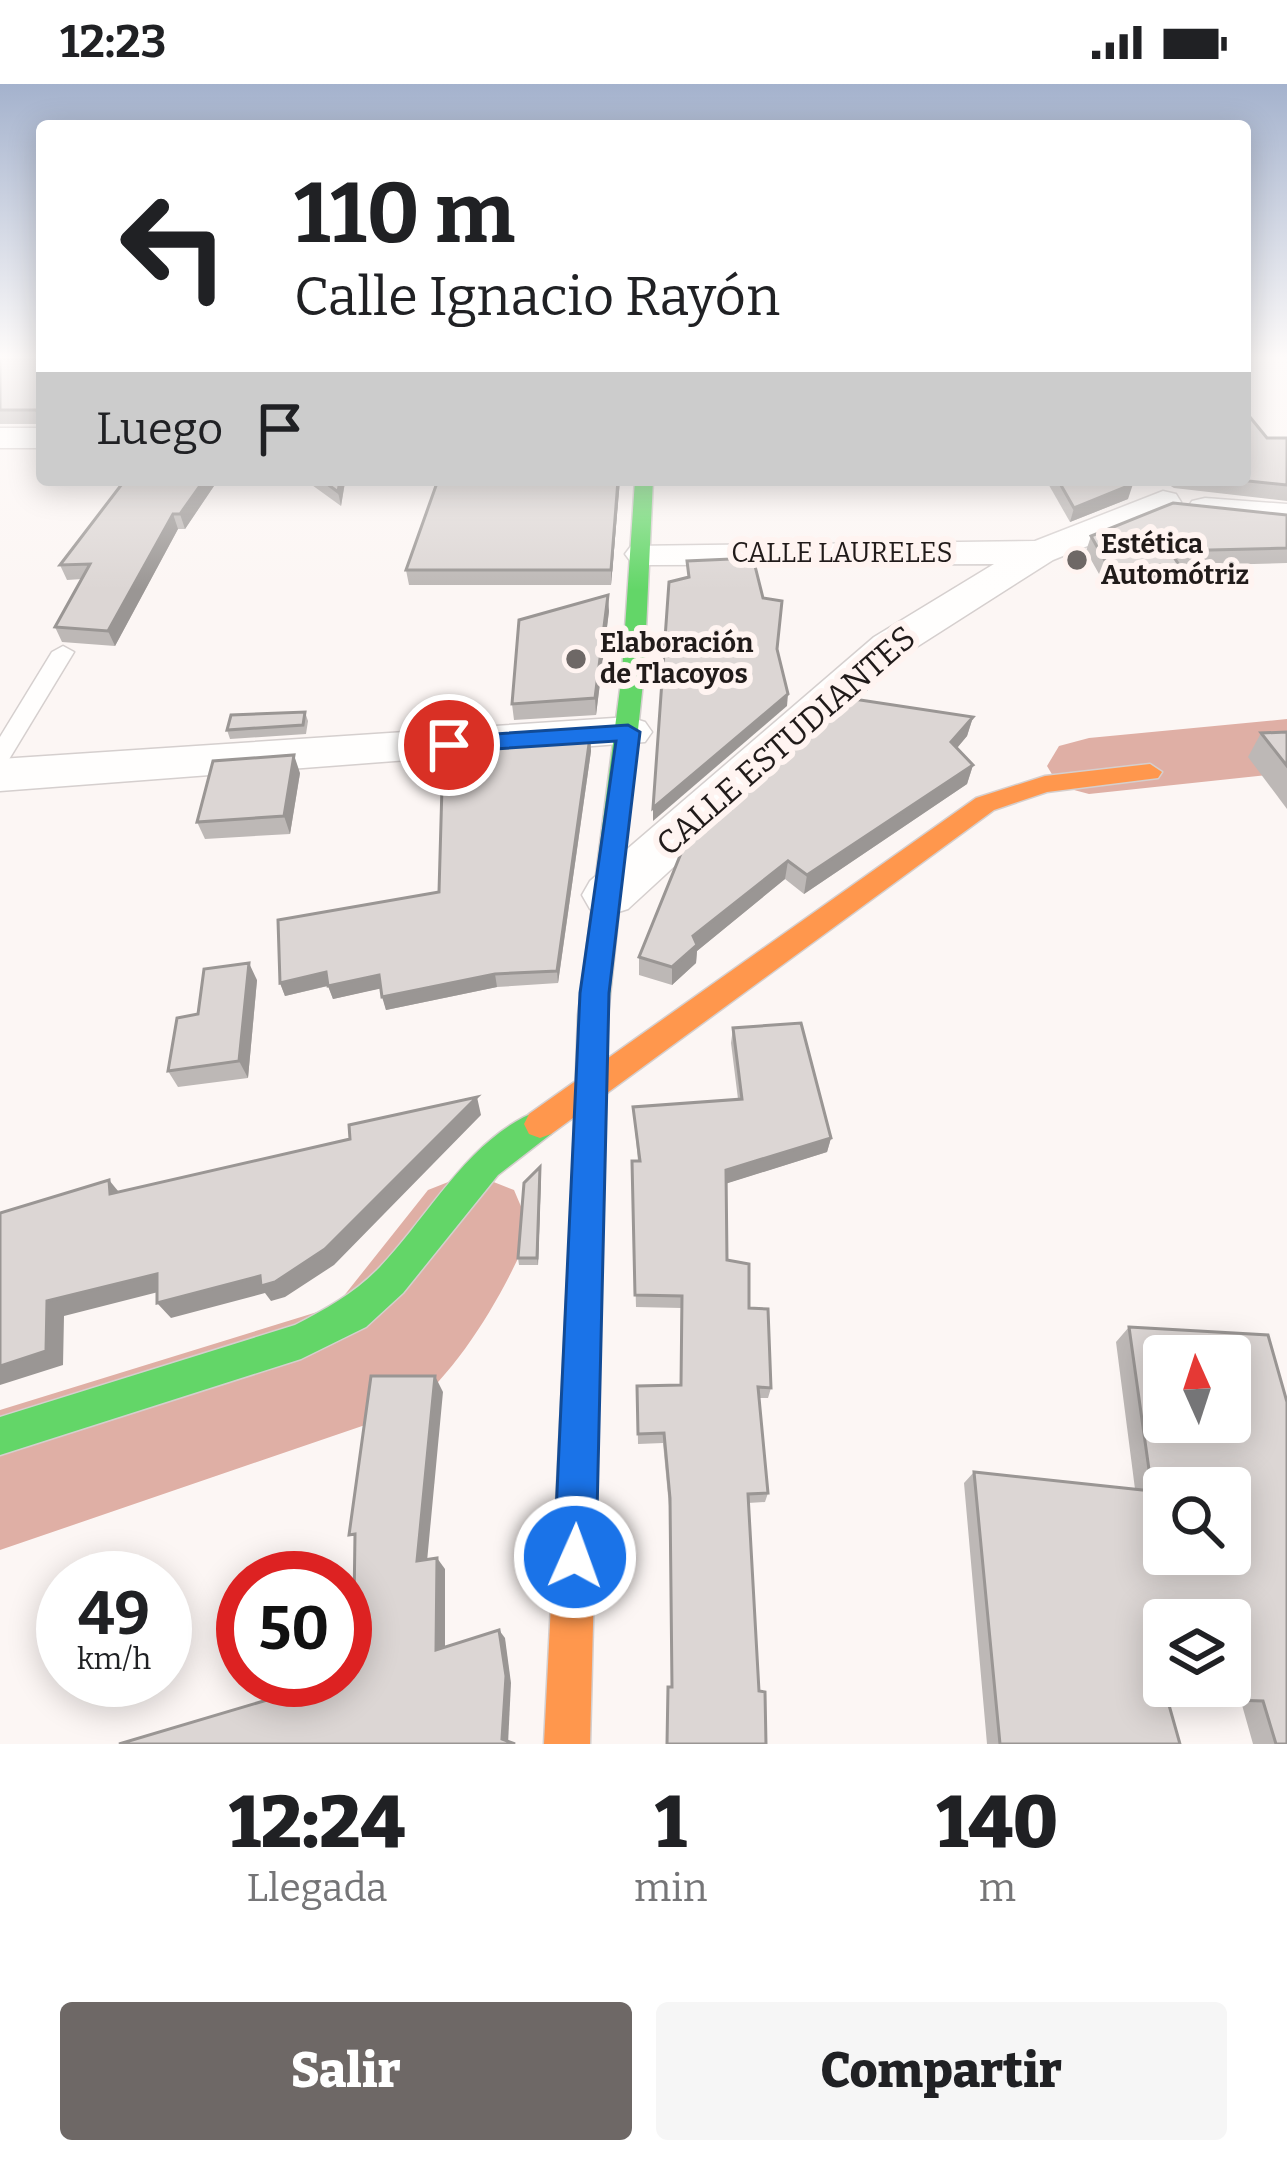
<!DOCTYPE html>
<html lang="es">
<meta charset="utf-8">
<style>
:root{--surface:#fff;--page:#f6f6f6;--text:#202124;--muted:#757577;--accent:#6e6866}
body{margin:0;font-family:Bitter,serif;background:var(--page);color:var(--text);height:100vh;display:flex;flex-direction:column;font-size:45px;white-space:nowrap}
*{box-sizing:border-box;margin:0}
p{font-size:39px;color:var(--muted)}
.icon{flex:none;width:66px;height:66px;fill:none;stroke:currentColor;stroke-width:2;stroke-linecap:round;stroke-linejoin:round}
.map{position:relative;height:1660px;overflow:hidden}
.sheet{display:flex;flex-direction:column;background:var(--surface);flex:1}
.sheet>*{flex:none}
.guide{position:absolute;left:36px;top:36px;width:1215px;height:366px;border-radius:12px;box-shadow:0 6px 30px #0003;background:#fff;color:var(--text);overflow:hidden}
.needle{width:78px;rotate:357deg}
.controls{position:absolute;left:1143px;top:1251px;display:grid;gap:24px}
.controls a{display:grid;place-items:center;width:108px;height:108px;border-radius:12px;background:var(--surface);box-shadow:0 6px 30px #0003;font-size:60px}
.speed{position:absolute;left:36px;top:1467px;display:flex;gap:24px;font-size:60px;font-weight:700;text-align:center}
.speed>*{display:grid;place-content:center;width:156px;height:156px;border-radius:50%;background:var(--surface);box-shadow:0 6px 30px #0003;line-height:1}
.speed small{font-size:30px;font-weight:400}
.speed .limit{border:18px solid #d22;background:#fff;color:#111}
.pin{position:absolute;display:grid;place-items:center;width:102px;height:102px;color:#fff;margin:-51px;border:6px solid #fff;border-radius:50%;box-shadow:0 3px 12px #0007}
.me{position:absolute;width:132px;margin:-66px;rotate:2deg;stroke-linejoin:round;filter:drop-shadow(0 0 9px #0008)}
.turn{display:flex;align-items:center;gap:42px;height:252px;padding:0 60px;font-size:54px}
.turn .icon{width:156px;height:156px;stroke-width:2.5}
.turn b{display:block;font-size:84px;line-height:102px}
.then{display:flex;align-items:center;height:114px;padding:0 60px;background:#0003;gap:24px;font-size:45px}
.eta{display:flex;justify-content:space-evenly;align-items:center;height:204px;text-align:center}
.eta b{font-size:72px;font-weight:800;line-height:84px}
.primary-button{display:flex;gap:24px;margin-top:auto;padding:24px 60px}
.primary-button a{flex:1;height:138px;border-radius:12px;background:var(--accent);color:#fff;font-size:48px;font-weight:800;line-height:138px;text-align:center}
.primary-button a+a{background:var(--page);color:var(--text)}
.status{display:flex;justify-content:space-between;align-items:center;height:84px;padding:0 60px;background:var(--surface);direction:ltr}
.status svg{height:33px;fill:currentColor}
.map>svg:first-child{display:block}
</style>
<div class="status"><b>12:23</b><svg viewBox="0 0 49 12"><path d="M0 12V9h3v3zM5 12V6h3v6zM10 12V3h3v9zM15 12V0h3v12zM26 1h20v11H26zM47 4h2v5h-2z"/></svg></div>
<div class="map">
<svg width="1287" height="1660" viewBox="0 0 1287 1660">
<rect width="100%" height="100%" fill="#fcf6f4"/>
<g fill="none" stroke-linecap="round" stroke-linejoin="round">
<g fill="#dfafa5" fill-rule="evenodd">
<path d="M1287 635V689L1089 710 1059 702 1047 682 1059 662 1089 654Z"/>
<path d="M471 1089 514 1106 531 1146C504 1209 462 1282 409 1326L0 1466V1326L327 1225 343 1213 428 1106Z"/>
</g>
<g stroke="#d5cfce" stroke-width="3">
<path id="lane" d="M63 562 74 568 8 677 0 680V653L52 568Z"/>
</g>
<g stroke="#d5cfce" stroke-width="3">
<g id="street">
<rect x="0" y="344" width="42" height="20"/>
<path d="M1163 407 1176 410 1181 418 1176 426 1053 476 904 571 628 825 609 831 590 825 582 811 590 797 874 553 994 480 644 481 631 478 625 470 631 462 1035 457Z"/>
<path d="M1205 414 1287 420V442L1192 433 1187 425 1192 417Z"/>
<path d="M629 633 645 638 652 648 645 658 0 707V675Z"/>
</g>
</g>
<g stroke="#d5cfce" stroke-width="3">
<g id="fast">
<path d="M635 396H653L644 589 608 931 604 1100 600 1111 588 1115 576 1111 572 1100 578 931 622 589Z"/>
<path d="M540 1026 551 1030 556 1040 551 1050 498 1091 403 1209 366 1243 301 1275 0 1371V1333L295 1241C326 1225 355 1209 380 1183 429 1132 470 1052 540 1026Z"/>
</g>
</g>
<g stroke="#d5cfce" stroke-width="3">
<g id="slow">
<path d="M1150 680 1162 688 1158 694 1047 708 994 726 551 1050 540 1054 529 1050 524 1040 529 1030 976 714 1045 692Z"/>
<path d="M588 1085 600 1089 604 1100 590 1660H544L572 1100 576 1089Z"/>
</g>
</g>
<use href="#lane" fill="#fffefd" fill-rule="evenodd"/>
<use href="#street" fill="#fffefd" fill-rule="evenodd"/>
<use href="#fast" fill="#63d668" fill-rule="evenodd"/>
<use href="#slow" fill="#ff974d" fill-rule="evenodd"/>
</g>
<g fill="#bdb8b6">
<rect x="0" y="274" width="42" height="66"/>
<path d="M1267 354H1287V417L1174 404 1161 396H1245Z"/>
<path d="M218 396 185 445H178L115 562 62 558 55 543 82 495 67 496 60 481Z"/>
<path d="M305 396H620L611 501H409L406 486 438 396 345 398 341 422Z"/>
<path d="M1046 396H1129L1128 415 1070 438Z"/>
<path d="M1287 431V479L1179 482 1173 496 1103 497 1086 467 1091 452Z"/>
<path d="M609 527 596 631 514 636 512 620Z"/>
<path d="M305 628 308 637 306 650 230 655 227 646Z"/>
<path d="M973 633 967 652 957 664 973 681 967 700 804 810 785 795 697 867 696 879 672 901 639 891V873Z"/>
<path d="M1287 648V725L1248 673 1261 649Z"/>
<path d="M590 653 591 667 558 899 497 903 386 926 381 904 333 915 328 902 285 912 280 899 439 808Z"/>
<path d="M300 689 290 750 205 755 197 738Z"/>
<path d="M257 896 248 994 178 1003 168 987 198 930Z"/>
<path d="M733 944 831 1054 827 1068 727 1099V1176L749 1224 771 1304 768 1314H759L768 1409 765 1418 748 1419 672 1603 669 1422 663 1359 638 1360 637 1302 680 1301 681 1224 636 1223 632 1077H638L633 1023 738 1015 731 959Z"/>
<path d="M541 1091 538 1181H519L518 1174Z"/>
<path d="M1129 1243 1287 1660H1253L1242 1621 1169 1620 1180 1660H987L964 1399 974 1388 1135 1405 1116 1258Z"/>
</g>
<g fill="#9a9694">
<path d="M204 396H218L185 445 180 430Z"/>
<path d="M340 396H345V398L341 422 338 408Z"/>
<path d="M618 396H620L611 501V486Z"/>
<path d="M1133 400 1128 415 1070 438 1074 424Z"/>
<path d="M173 430 178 445 115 562 108 547Z"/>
<path d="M608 511 609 527 596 631 595 614Z"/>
<path d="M788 610 787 622 653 737V724Z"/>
<path d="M973 633 967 652 946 677 951 658Z"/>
<path d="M590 653 591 667 558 899 557 887Z"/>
<path d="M294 671 300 689 290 750 284 732Z"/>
<path d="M973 681 967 700 804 810 807 791Z"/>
<path d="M788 777 785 795 697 867 696 879 672 901V883L693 852Z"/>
<path d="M249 879 257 896 248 994 239 977Z"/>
<path d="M326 888 331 901 285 912 280 899Z"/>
<path d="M495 890 497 903 386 926 382 913Z"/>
<path d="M379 891 383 904 333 915 328 902Z"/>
<path d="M477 1013 481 1031 334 1181 285 1213 271 1217 265 1209 171 1234 157 1219Z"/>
<path d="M831 1054 827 1068 725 1100 726 1086Z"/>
<path d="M540 1083 541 1091 538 1181 537 1174Z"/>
<path d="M109 1096 123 1113 110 1110Z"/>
<path d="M157 1190 170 1205 64 1232 63 1281 0 1301V1282L47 1217Z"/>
<path d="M435 1292 443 1308 426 1488 417 1477Z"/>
<path d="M437 1474 445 1485V1573L436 1566Z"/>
<path d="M499 1546 505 1554 511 1599 508 1660 502 1655Z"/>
</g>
<g fill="#dcd6d4" stroke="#9a9694" stroke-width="3" fill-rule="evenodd">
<path d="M0 274H42V334L36 326H0Z"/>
<path d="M1245 327 1267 354H1287V401L1239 396H1245Z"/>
<path d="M125 396H204L180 430H173L108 547 55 543 90 480 60 481Z"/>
<path d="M322 396H340L338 408Z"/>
<path d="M438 396H618L611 486H406Z"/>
<path d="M1058 396H1129L1133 400 1074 424Z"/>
<path d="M1173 419 1287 431V464L1170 467 1179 481 1108 482 1091 452Z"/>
<path d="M753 474 763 514 782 517 777 565 788 610 653 724 669 498 689 493 687 477Z"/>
<path d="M608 511 595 614 512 620 519 536Z"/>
<path d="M847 614 973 633 951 658 973 681 807 791 788 777 693 852 697 861 672 883 639 873 684 762Z"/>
<path d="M305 628 303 641 227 646 231 631Z"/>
<path d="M1287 648V682L1261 649Z"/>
<path d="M590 653 557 887 495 890 382 913 379 891 328 902 326 888 280 899 278 836 439 808 443 667Z"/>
<path d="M294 671 284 732 197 738 213 677Z"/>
<path d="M249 879 239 977 168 987 177 934 198 930 204 885Z"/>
<path d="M801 939 831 1054 726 1086 727 1176 749 1180V1224L768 1225 771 1304 758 1303 768 1409 748 1410 759 1607 765 1608 766 1660H667L668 1603H672L670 1414 664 1349 638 1350 637 1302 681 1301 682 1212 635 1211 632 1077H640L633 1023 742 1015 733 944Z"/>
<path d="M477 1013 325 1165 275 1198 261 1202 260 1192 157 1219V1190L47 1217 46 1267 0 1282V1129L109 1096 110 1110 350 1055 349 1041Z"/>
<path d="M540 1083 537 1174H518L524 1099Z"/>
<path d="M1129 1243 1268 1251 1287 1318V1660H1276L1263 1617 1167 1614 1180 1660H1000L974 1388 1152 1407ZM1164 1272H1230V1338H1164ZM1164 1404H1230V1470H1164ZM1164 1536H1230V1602H1164Z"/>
<path d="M371 1292H435L417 1477 437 1474 436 1566 499 1546 506 1592 502 1655 515 1660H119L334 1596H345V1593L353 1590 355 1450 349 1451Z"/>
</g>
<linearGradient id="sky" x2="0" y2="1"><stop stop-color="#a4b2cd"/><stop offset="0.54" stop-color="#fefbfa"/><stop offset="1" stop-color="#fefbfa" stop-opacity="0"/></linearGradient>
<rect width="1287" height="506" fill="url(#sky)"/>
<path fill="#1a73e8" stroke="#114b97" stroke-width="3" d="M628 641 640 648 609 909 596 1473 590 1488 575 1494 560 1488 554 1473 580 909 616 657 449 668 437 661 449 653Z"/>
<g fill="#6e6866" stroke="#fff4f1" stroke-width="4.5">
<circle cx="1077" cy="476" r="12"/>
<circle cx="576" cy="575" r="12"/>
</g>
<g text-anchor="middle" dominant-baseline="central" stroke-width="12" stroke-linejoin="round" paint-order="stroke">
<g font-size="27" font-weight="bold" fill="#211b1a" stroke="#fff4f1" text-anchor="start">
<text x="1101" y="460">Estética<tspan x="1101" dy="31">Automótriz</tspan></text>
<text x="600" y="559">Elaboración<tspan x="600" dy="31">de Tlacoyos</tspan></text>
</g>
<g font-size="27" fill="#211b1a" stroke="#fff4f1">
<text x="842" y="469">CALLE LAURELES</text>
</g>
<g font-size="33" fill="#211b1a" stroke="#fff4f1">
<text transform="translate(786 657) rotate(-41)">CALLE ESTUDIANTES</text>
</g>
</g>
</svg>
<div class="controls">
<a><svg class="needle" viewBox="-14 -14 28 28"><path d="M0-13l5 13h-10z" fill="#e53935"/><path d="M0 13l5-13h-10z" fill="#757577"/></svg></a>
<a><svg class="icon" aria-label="search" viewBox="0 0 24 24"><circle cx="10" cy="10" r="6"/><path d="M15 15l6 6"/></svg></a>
<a><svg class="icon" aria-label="layers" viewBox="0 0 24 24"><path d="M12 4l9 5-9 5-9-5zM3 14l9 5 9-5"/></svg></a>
</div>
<div class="speed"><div>49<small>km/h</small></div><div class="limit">50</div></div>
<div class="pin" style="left:449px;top:661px;background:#d93025"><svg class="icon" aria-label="arrive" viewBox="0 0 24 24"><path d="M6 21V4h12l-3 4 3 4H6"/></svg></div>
<svg class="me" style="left:575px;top:1473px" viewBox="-20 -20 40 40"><circle r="17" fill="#1a73e8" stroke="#fff" stroke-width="3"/><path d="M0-11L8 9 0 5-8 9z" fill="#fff"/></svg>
<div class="guide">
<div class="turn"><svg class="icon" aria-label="left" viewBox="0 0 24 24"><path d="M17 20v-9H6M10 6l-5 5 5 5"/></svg><div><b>110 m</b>Calle Ignacio Rayón</div></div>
<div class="then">Luego<svg class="icon" aria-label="arrive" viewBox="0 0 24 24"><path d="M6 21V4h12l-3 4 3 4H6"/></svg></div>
</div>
</div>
<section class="sheet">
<div class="eta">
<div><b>12:24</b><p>Llegada</p></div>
<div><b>1</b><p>min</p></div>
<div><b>140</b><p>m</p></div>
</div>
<div class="primary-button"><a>Salir</a><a>Compartir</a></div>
</section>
